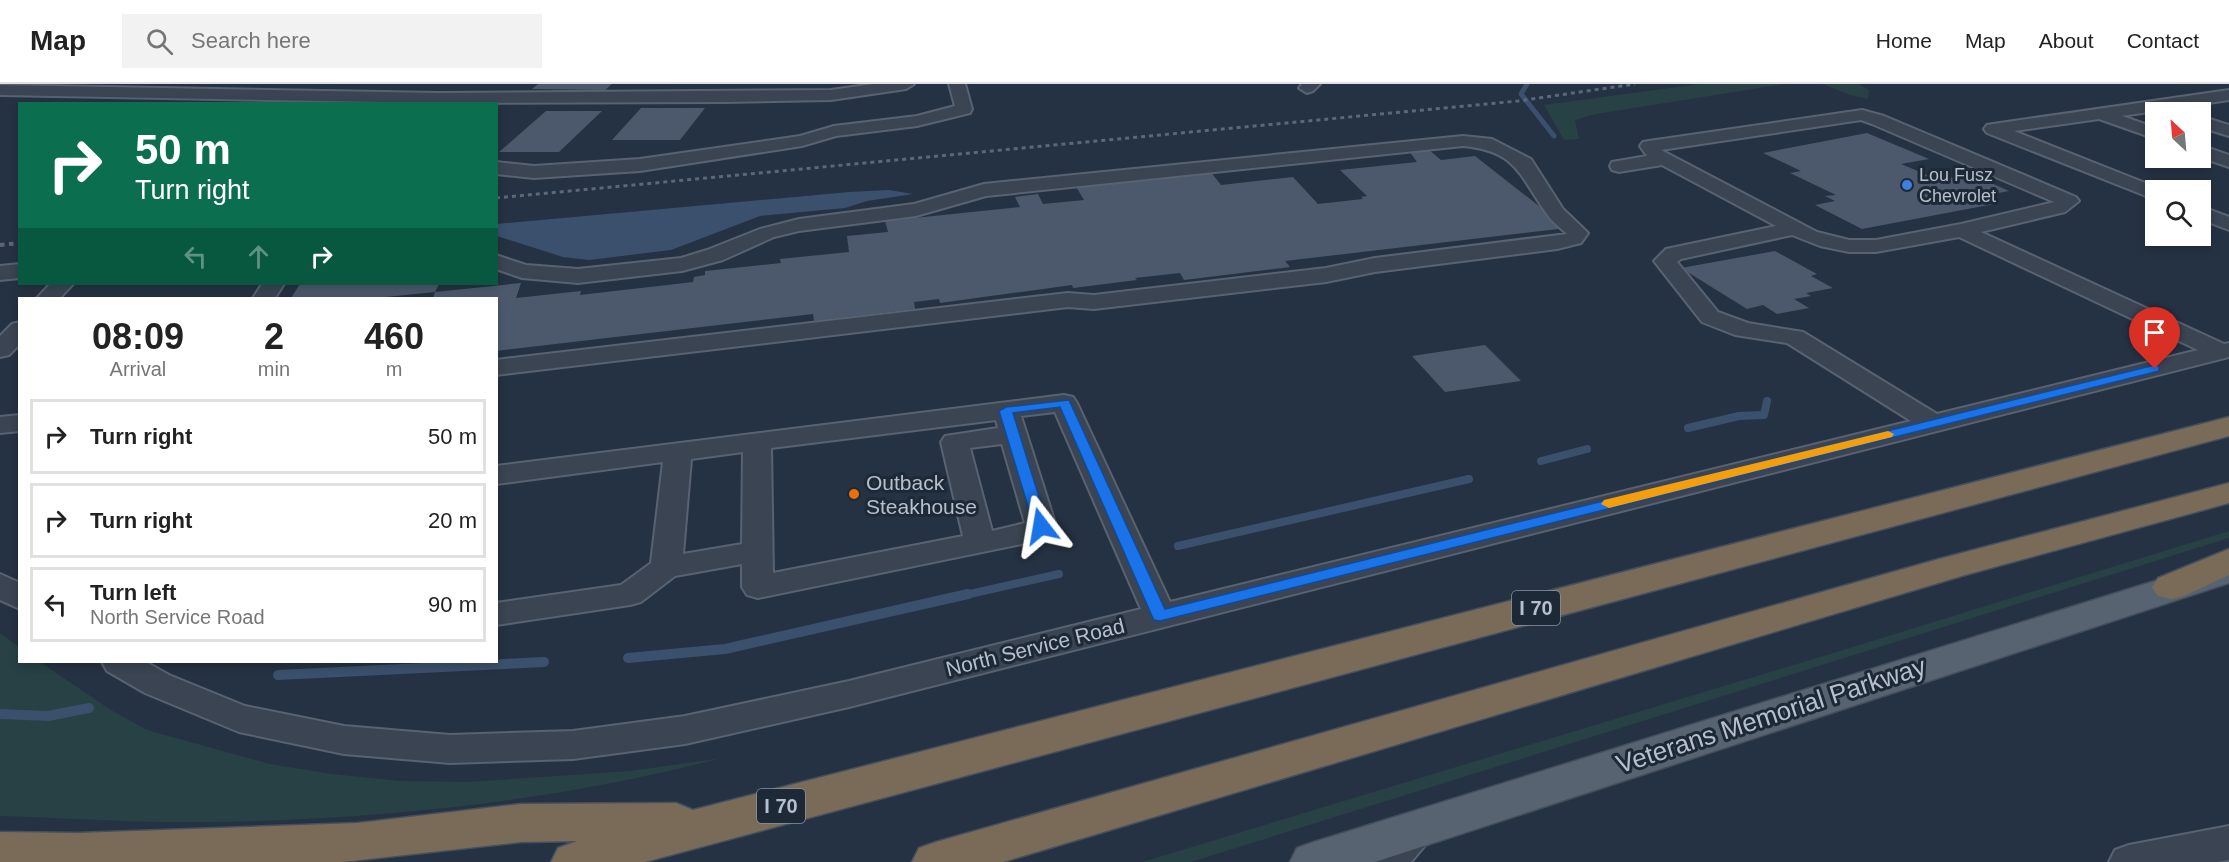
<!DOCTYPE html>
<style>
:root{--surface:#fff;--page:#f2f2f2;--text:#222;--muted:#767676;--line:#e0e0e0}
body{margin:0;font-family:Arial,sans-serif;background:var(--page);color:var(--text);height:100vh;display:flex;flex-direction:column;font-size:22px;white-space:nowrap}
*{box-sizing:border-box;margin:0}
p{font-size:20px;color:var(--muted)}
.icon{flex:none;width:33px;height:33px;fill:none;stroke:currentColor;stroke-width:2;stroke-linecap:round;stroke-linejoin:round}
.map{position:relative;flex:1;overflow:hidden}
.details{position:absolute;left:18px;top:213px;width:480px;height:366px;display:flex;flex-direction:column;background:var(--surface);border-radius:0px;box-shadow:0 3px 9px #0003}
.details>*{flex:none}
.banner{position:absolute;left:18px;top:18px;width:480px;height:183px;border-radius:0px;box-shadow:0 3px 9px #0003;background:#0b6e4f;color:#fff;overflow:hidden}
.needle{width:39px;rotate:334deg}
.fabs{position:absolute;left:2145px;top:18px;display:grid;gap:12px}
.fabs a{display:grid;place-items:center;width:66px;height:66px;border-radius:0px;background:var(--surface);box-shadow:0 3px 9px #0003;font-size:30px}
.pin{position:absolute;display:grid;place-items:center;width:51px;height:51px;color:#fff;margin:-62px -26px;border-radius:50% 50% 50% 0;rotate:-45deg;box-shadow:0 0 6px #0007}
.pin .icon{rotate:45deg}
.me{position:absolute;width:66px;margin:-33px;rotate:346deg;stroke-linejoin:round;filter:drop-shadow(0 0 4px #0008)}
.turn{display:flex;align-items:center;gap:21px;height:126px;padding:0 18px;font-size:27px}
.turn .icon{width:78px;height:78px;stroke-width:2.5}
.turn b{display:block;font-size:42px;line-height:51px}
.lanes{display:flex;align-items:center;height:57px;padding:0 18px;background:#0003;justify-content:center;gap:30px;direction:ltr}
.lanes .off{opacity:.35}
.eta{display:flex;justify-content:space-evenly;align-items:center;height:102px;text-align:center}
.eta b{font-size:36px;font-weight:600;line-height:42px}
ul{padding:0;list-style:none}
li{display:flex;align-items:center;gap:18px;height:75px;margin:0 12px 9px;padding:0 6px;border:3px solid var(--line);border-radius:0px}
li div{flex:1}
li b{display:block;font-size:22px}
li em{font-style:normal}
header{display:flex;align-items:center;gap:36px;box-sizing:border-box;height:84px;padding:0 30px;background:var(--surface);border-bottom:2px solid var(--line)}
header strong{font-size:28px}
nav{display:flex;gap:33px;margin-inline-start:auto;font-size:21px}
.search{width:420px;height:54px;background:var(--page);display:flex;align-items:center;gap:15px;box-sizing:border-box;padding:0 21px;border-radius:0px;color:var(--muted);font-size:22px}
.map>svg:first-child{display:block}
</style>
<header>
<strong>Map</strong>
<div class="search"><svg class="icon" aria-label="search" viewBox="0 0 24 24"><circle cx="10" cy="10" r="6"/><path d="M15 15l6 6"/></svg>Search here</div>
<nav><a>Home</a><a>Map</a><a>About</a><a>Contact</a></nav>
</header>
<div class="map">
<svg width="2229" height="778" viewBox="0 0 2229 778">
<rect width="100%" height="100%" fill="#253243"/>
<g fill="#274144">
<path d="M1699 0H1785L1596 30 1575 36 1579 55 1564 56 1544 21Z"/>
<path d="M1822 0H1859L1869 6 1868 15 1850 11Z"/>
<path d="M2229 447V454L1191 778H1142L1843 566Z"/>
<path d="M0 549 19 563 20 578H40L111 626 147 646 270 680 332 690 401 697 469 698 630 687 722 674C554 718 377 736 204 738 136 739 68 734 0 732Z"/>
</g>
<path fill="#3a506c" d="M889 106 913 110 867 117 845 124 760 132 671 166 589 176 563 173 497 152V140L849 108Z"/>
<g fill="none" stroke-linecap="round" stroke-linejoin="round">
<path stroke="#3a506c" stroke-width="5" d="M1527 0 1521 10 1554 52"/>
<g stroke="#3a506c" stroke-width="8">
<path d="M1688 344 1739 332 1764 331 1767 317"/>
<path d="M1541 377 1587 365"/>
<path d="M1178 462 1469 395"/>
<path d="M961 512 1059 490"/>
</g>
<g stroke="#3a506c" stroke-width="10">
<path d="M628 574 725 565 968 510"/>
<path d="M278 591 544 578"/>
<path d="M0 630 48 632 89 624"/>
</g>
</g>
<g fill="#4c596c">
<path d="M538 0H612L605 6 532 5Z"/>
<path d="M641 24H705L680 56H612Z"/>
<path d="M546 27H602L559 68H499Z"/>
<path d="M1867 49 1929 75 1901 80 1939 96 1971 90 2009 107 1977 113 1994 120 1862 145 1815 121 1835 117 1825 112 1836 111 1790 89 1801 87 1763 69Z"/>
<path d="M1428 65 1441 76 1475 72 1567 144 1285 177 1290 183 1184 196 1180 189 1135 194 1137 196 1073 204 1072 201 940 219 939 215 914 218 915 225 814 237 813 230 496 267V214H433L435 208 521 199 516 214 581 207 580 211 693 198 694 193 705 191V187L781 179 780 175 849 168 847 152 888 148 885 137 1020 123 1015 113 1038 110 1043 120 1084 116 1075 101 1210 87 1221 101 1293 93 1318 120 1363 115 1361 113 1367 112 1340 86 1417 78 1409 67Z"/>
<path d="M1775 167 1817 190 1811 192 1833 204 1806 209 1811 212 1794 215 1809 224 1777 230 1763 221 1747 225 1681 184Z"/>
<path d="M300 200H439L435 208 376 214H291Z"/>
<path d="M1485 261 1521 297 1445 308 1412 272Z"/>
</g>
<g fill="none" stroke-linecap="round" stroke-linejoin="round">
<g stroke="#586270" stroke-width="4">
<g id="minor">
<path d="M873 0H914L906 5 831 16 726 18 439 19 0 11V1L439 9 831 6Z"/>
<path d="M949 0H965L972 25 970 29 917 42 836 52 802 62 640 87 534 94 496 90V78L534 82 640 75 800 52 834 42 917 32 955 22Z"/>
<path d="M1302 0H1320L1313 7 1307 9 1299 4Z"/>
<path d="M2229 6V16L2122 32 2156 44V55L2099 35 2014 47 2163 106H2156V116L1987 49 1984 45 1987 41 1993 40Z"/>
<path d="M1862 26 1884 32 2076 113 2079 117 2065 128 1981 148 2224 260 2229 259V273L849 623 685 660 573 675 450 679 344 670 239 648 145 609 107 587 102 578H146L169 591 245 622 344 642 450 651 573 647 685 632 849 597 1141 525 1055 328 1021 332 1056 442 1052 449 1041 456 758 514 747 511 742 503V480L675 492 641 518 630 521 496 541V519L621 501 651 479 663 378 496 400V382L1064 311 1073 313 1077 319 1170 518 1911 337 1787 259 1735 251 1702 238 1654 177 1666 165 1776 142 1662 81 1619 88 1612 86 1610 82 1612 78 1647 72 1640 62 1643 58 1649 57ZM1861 36 1872 40 2054 118 1961 140 1876 156H1849L1817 148 1661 66ZM1792 151 1820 162 1849 168H1876L1959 153 2198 266 1937 330 1803 248 1748 239 1718 228 1677 178 1681 175ZM996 336 998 344 945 352 941 358 963 452 773 489 771 364ZM1002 360 1025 439 992 447 970 364ZM743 368 742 460 683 470 691 375Z"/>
<path d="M2200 32 2229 41V52L2200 43Z"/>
<path d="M1463 52 1492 55 1531 75 1563 125 1588 149 1581 159 1557 165 1375 188 1326 198 1094 225 1068 223 496 291V276L1068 209 1094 211 1326 184 1375 174 1567 150C1561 144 1552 138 1547 130 1519 91 1517 67 1463 62L986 112 916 132 799 147 774 153 723 176 682 187 578 199 522 194 496 185V171L526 181 578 185 681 174 707 166 760 145 799 135 914 120 984 100Z"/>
<path d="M2200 61 2229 71V83L2200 73Z"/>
<path d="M2200 122 2229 133V146L2200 135Z"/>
<path d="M20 180V194L0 196V182Z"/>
<path d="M50 200H73L60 214H37Z"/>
<path d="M262 200H284L275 214H253Z"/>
<path d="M20 238V260L9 271 0 273V252L12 240Z"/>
<path d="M20 331V347L0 349V333Z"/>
<path d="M0 490 20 499V525L0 516Z"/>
<path d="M1413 731 1427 735 1433 747 1427 759 1411 778H1366L1372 766 1399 735Z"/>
<path d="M2229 742V776L2217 778H2109L2115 766 2129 761Z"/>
</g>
</g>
<g stroke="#444d5c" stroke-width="3">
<path id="major" d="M2229 474V499L1375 778H1290L1297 764 1314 758Z"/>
</g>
<g stroke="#454f5d" stroke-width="3">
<g id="highway">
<path d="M2229 333V352L645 778H551L558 764 577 757 521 758 342 778H0V748L78 749 358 739 521 720 676 719 693 726Z"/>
<path d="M2229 399V419L1965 491 1003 778H912L919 764 936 758 1939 475Z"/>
<path d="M2229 465V491L2184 512 2171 515 2158 512 2152 503 2158 494Z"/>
</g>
</g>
<use href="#minor" fill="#3a4452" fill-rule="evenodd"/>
<use href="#major" fill="#586372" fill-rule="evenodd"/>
<use href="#highway" fill="#796b57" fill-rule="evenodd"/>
<path stroke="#5c6879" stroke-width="3" stroke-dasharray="4 4" stroke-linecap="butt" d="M496 114 1518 17 1635 0"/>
<path stroke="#5c6879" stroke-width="4" stroke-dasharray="4.5 4.5" stroke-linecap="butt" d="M0 161 20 159"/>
</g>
<path fill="#1a73e8" stroke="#114b97" stroke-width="1.5" d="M2155 281 2159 282V287L1160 537 1154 536 1152 532 1060 323 1013 329 1048 442 1041 446 1034 442 999 327 1006 323 1069 316 1165 525Z"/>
<path fill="#f59e0b" d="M1888 347 1894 350 1892 353 1609 424 1601 420 1604 416Z"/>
<circle fill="#3f7fe0" stroke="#1e2938" stroke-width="2" cx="1907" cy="101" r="6"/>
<circle fill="#e8710a" stroke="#1e2938" stroke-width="2" cx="854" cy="410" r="6"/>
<g text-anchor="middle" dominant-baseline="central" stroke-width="6" stroke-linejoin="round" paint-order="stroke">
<g font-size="18" fill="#b7bfcc" stroke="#1e2938" text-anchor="start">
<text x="1919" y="91">Lou Fusz<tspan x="1919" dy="21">Chevrolet</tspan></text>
</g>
<g fill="#1e2938" stroke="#8992a0" stroke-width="1.5">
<rect x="1512" y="507" width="48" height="34" rx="4.5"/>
<rect x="757" y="705" width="48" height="34" rx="4.5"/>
</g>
<g font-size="20" font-weight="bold" fill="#b7bfcc">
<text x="1536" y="524">I 70</text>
<text x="781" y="722">I 70</text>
</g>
<g font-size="21" fill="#b7bfcc" stroke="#1e2938" text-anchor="start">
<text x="866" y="398">Outback<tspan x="866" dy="24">Steakhouse</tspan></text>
</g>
<g font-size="21" fill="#b7bfcc" stroke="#1e2938">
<text transform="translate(1035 563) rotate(-14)">North Service Road</text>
</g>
<g font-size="26" fill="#b7bfcc" stroke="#1e2938">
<text transform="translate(1771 631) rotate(-18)">Veterans Memorial Parkway</text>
</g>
</g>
</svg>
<div class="fabs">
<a><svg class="needle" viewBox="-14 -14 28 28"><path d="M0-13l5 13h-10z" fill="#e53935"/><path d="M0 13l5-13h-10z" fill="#767676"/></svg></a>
<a><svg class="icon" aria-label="search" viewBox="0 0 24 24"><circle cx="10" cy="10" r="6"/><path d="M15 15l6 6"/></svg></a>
</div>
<div class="pin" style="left:2155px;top:285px;background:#d93025"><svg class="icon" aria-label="arrive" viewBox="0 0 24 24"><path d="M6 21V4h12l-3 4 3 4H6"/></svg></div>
<svg class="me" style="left:1041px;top:442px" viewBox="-20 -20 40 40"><path d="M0-17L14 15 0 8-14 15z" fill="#1a73e8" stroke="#fff" stroke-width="4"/></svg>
<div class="banner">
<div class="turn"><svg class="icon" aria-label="right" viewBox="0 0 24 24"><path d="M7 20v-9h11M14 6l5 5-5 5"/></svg><div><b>50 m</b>Turn right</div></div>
<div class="lanes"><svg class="icon off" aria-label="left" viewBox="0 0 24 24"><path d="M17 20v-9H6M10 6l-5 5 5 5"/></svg><svg class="icon off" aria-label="ahead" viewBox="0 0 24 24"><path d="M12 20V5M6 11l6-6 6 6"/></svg><svg class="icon" aria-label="right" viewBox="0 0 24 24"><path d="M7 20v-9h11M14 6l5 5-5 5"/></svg></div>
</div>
<section class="details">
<div class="eta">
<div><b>08:09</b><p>Arrival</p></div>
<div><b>2</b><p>min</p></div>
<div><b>460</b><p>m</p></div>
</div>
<ul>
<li><svg class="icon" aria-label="right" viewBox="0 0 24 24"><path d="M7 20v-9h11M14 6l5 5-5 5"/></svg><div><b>Turn right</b></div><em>50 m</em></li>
<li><svg class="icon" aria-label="right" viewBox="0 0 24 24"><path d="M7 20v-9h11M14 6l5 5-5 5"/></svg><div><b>Turn right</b></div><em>20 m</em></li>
<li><svg class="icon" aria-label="left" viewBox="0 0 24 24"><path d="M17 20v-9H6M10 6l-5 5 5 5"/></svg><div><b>Turn left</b><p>North Service Road</p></div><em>90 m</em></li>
</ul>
</section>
</div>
